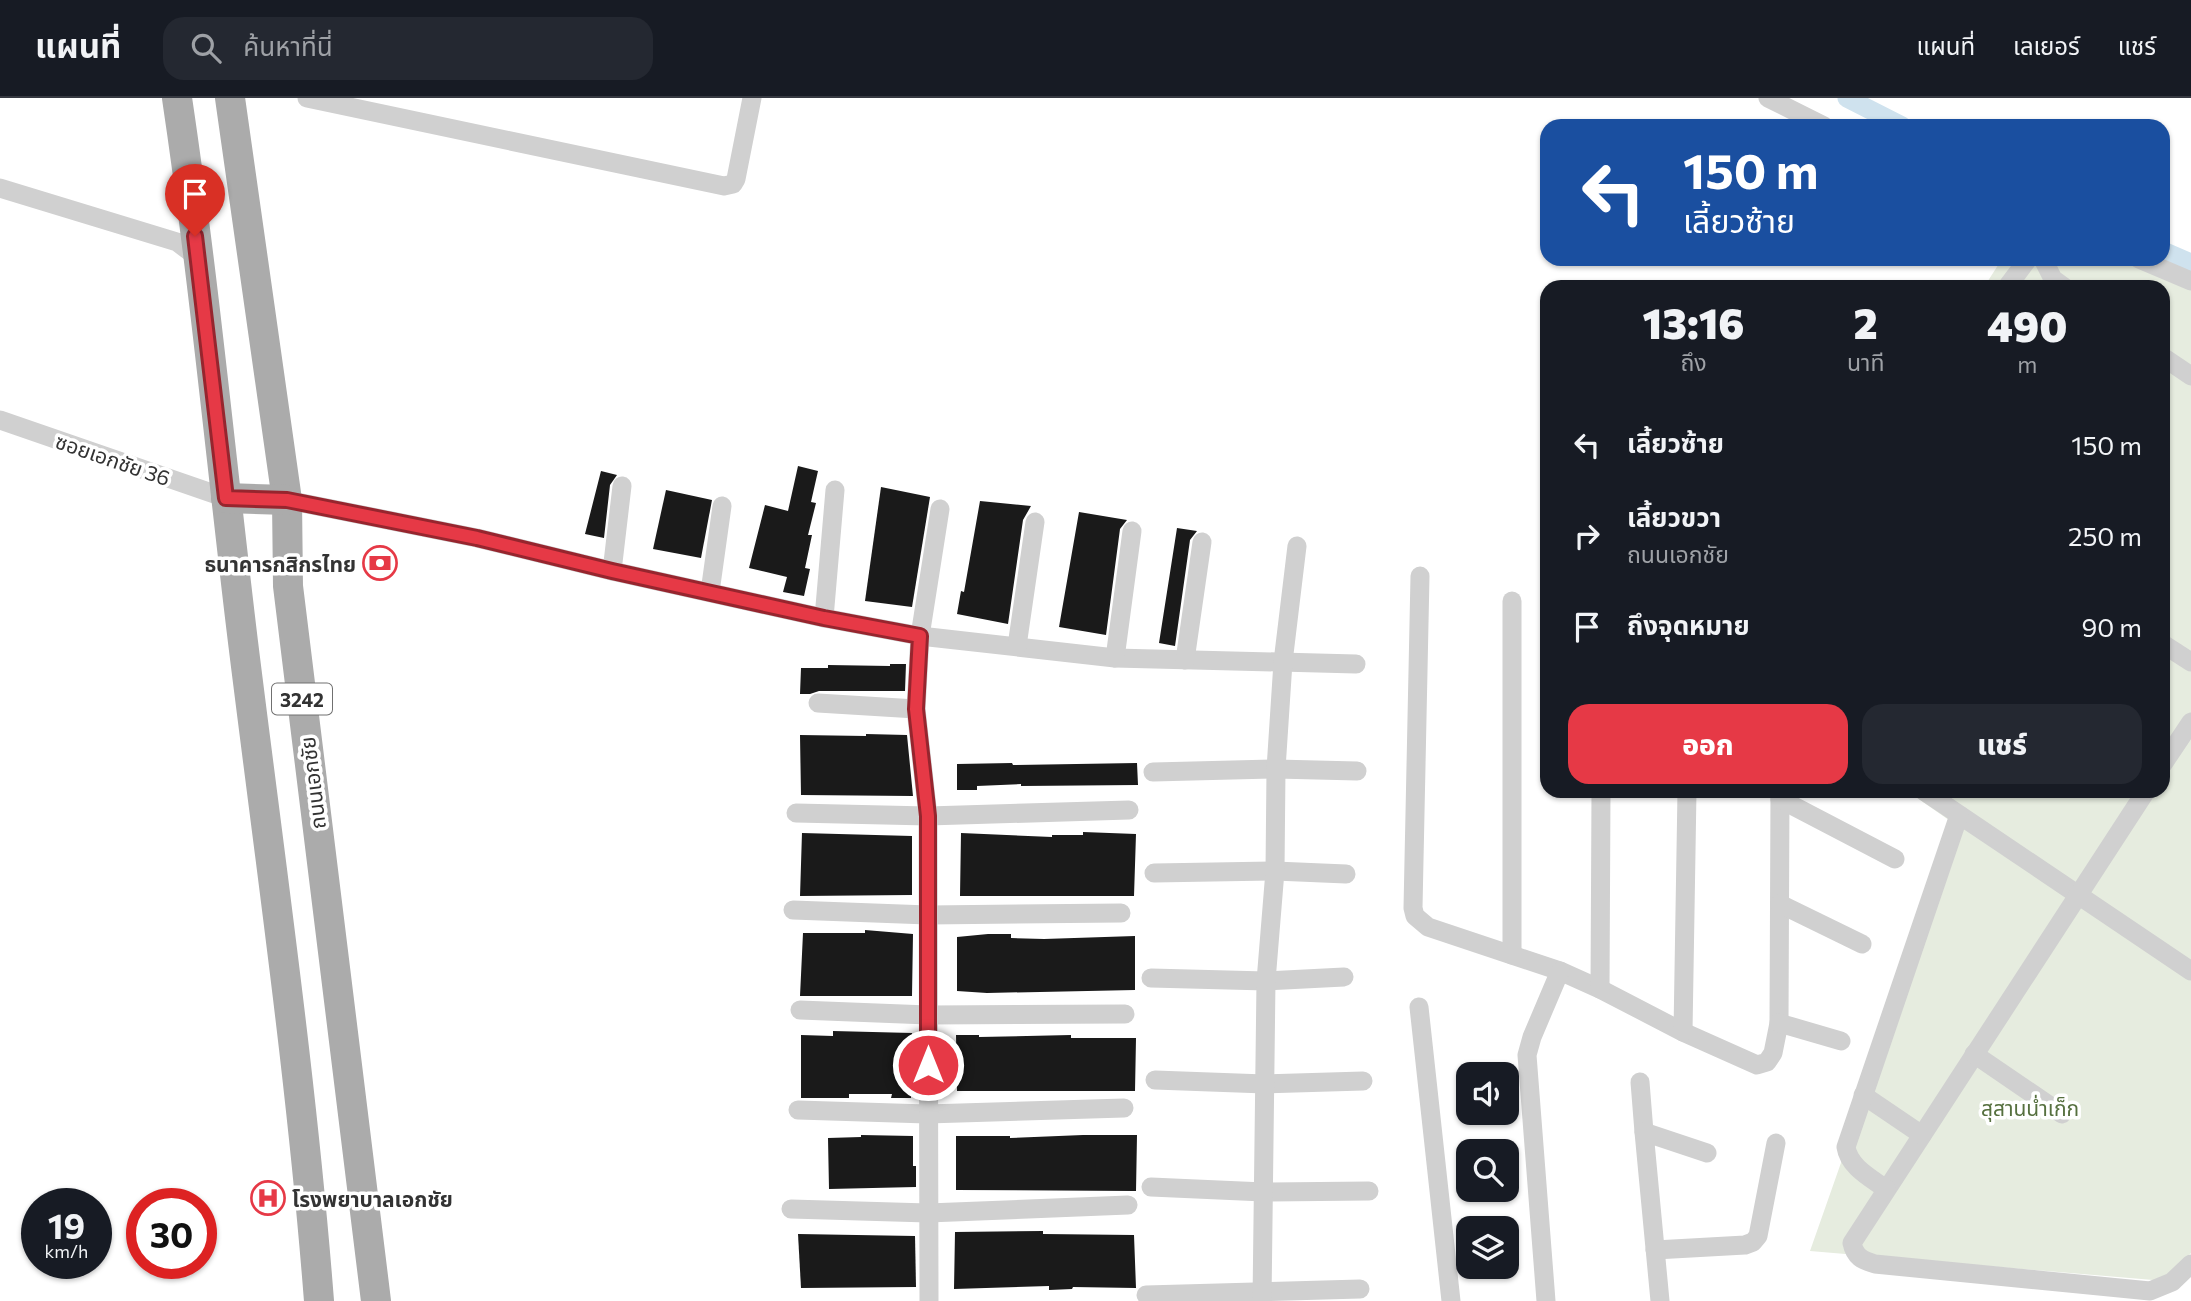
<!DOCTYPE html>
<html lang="th">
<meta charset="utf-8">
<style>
:root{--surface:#171b24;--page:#242831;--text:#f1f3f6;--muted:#9ea1a6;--line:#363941;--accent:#e63946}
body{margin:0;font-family:Commissioner,"Noto Sans Thai",sans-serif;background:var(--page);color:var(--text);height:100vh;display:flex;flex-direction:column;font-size:26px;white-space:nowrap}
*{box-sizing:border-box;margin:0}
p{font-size:23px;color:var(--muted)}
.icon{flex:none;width:38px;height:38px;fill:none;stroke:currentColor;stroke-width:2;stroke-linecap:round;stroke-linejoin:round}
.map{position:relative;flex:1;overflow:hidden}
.panel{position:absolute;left:1540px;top:182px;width:630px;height:518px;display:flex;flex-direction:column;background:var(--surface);border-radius:21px;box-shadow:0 2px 5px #0004}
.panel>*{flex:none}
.guide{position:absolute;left:1540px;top:21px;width:630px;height:147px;border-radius:21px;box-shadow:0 2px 5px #0004;background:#1a4fa0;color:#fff;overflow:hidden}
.fabs{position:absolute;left:1456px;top:964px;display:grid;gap:14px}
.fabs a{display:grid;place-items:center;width:63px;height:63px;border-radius:14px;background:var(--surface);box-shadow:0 2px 5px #0004;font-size:35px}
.speed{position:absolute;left:21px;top:1090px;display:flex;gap:14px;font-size:35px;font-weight:700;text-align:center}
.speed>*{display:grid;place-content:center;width:91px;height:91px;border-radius:50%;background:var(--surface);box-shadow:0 2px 5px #0004;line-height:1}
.speed small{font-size:18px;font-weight:400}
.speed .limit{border:10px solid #d22;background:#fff;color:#111}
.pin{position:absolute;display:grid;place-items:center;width:60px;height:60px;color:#fff;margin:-72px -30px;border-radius:50% 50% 50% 0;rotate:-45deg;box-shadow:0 0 7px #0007}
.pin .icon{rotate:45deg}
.me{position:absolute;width:77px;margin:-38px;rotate:0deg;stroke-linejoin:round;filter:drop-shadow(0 0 5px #0008)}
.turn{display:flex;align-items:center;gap:24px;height:147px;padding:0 28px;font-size:32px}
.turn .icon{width:91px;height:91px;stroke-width:2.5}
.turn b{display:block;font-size:49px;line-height:60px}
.eta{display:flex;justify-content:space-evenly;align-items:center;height:119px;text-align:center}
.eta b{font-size:42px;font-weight:800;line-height:49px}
.primary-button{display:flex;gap:14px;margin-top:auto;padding:14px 28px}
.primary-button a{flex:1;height:80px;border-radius:21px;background:var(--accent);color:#fff;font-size:28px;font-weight:800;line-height:80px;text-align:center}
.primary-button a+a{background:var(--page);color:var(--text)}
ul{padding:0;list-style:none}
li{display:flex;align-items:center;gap:21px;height:91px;padding:0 28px}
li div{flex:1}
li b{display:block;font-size:26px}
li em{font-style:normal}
header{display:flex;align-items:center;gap:42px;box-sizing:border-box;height:98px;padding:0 35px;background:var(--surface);border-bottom:2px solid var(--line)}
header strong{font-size:33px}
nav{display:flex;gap:38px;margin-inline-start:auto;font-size:24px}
.search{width:490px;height:63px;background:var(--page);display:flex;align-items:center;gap:18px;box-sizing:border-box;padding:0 24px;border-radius:21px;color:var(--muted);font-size:26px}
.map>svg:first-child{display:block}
</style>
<header>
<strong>แผนที่</strong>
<div class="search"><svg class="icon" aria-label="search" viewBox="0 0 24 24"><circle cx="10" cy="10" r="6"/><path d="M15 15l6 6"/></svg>ค้นหาที่นี่</div>
<nav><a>แผนที่</a><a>เลเยอร์</a><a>แชร์</a></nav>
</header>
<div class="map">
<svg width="2191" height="1203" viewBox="0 0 2191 1203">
<rect width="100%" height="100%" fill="#fff"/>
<path fill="#e6ecdf" d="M2002 161H2161L2191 174V1155L2165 1183 1810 1153 1959 729 1907 693H2163V189H1984Z"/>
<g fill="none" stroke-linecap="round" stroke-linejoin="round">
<g stroke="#cfe2ee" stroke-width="19">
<path d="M1847 0 1902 28"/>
<path d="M2163 153 2191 165"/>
</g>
</g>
<g fill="#1a1a1a">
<path d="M798 368 818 373 811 404 816 405 808 437H812L805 470 810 471 804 498 783 494 787 479 749 470 765 407 788 413Z"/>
<path d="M601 373 617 377 610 387 604 440 585 436Z"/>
<path d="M881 389 930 399 912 509 865 503Z"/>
<path d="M666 392 712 402 701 460 653 451Z"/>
<path d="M980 403 1031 408 1023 422 1008 526 957 516 961 493 964 494Z"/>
<path d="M1079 414 1127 422 1120 431 1106 537 1059 529Z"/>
<path d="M1177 430 1197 433 1190 442 1175 548 1159 545Z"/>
<path d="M890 566H906L905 593H819L810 596H800L801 570H828V567L890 568Z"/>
<path d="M866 636 907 637 913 698 801 697 800 637 866 638Z"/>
<path d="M1012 665 1013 667 1137 665 1138 687 1021 688V686L977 688V692H957V666Z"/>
<path d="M1083 734 1136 736 1134 798H960L961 735 1052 739V737H1083Z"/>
<path d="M802 735 912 738V797L800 798Z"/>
<path d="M865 832 913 836 912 898H800L803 835H865Z"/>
<path d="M988 836H1011V840L1044 841 1135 838V892L987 895 957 893V839Z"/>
<path d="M833 933 912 935 911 1000H891L892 996H849V1000H801V937L833 938Z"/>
<path d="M956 937H979V939L1071 937V940H1136L1135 993H957Z"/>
<path d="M861 1037 913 1038V1068H916V1089L829 1091 828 1040 861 1039Z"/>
<path d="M1083 1037H1137L1136 1093 956 1092V1038H1010V1040Z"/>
<path d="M1043 1133V1136L1134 1137 1136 1190 1073 1189 1072 1191 1049 1192V1188L954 1191 955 1134Z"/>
<path d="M798 1136 915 1138 916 1189 801 1190Z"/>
</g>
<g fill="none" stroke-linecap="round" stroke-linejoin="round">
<g stroke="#d0d0d0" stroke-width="19">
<path d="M307 0 724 88 733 86 736 81 752 0"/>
<path d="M1768 0 1824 28"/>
<path d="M0 90 177 144 197 159"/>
<path d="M2043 161 2053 181 2064 189"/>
<path d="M2139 161 2191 183"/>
<path d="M2007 189 2028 161"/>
<path d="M2163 259 2191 278"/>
<path d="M0 322 226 400"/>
<path d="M287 402 477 440 612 473 824 520 920 538 1115 560 1356 566"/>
<path d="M612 473 622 388"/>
<path d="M1420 478 1413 810 1415 818 1428 829 1560 873 1600 891 1683 934 1757 967 1767 964 1773 955 1779 925 1780 693"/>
<path d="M710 494 722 408"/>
<path d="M824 520 835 392"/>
<path d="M2163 546 2191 564"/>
<path d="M1017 548 1035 424"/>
<path d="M1115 560 1132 433"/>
<path d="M1185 562 1202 444"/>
<path d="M818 605 916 611"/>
<path d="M2163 666 2191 624"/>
<path d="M1153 674 1276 671 1357 673"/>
<path d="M1924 693 2191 873"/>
<path d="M2146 693 1852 1145C1855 1159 1862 1162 1875 1166L2150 1193 2172 1184 2191 1166"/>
<path d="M1780 701 1895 761"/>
<path d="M796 715 928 718 1129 712"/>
<path d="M1154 775 1275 773 1346 776"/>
<path d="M1780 806 1862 846"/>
<path d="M793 812 928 817 1121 815"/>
<path d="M1512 857V503"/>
<path d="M1151 880 1266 883 1344 879"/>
<path d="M1600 891 1601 693"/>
<path d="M1419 909 1451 1203"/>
<path d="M800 912 928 917 1125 916"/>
<path d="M1779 925 1841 943"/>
<path d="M1683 934 1687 693"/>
<path d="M1974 956 2062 1016"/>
<path d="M1155 982 1265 986 1363 983"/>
<path d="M1640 984 1644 1034"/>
<path d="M1863 997 1922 1037"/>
<path d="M798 1012 927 1016 1124 1010"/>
<path d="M1151 1089 1264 1094 1369 1093"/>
<path d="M1886 1091C1871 1080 1849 1069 1846 1049L1959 717"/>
<path d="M791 1111 928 1115 1128 1107"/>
<path d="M1655 1152 1745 1147 1753 1144 1758 1138 1776 1045"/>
<path d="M1146 1197 1360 1191"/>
<path d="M929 1203 928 718 916 611 920 538 940 411"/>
<path d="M1262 1203 1266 883 1275 773 1276 671 1283 564 1297 448"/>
<path d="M1546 1203 1527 957 1532 939 1560 873"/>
<path d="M1660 1203 1644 1034 1707 1055"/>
</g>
<g stroke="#ababab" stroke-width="30">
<path d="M177 0C204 181 221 363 243 544 270 763 302 983 319 1203"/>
<path d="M230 0 287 402 288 488 376 1203"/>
<path d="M226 400 287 402"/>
</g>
</g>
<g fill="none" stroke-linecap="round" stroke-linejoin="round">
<g stroke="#96252e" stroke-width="18">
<path id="route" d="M195 138 226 400 287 402 477 440 612 473 824 520 920 538 916 611 928 718V967"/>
</g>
<use href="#route" stroke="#e63946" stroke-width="12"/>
</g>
<defs>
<g id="bank-ring" transform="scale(1.75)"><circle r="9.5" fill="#fff" stroke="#e63946" stroke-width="1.5"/><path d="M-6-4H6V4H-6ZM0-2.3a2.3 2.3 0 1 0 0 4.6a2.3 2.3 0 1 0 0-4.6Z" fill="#e63946"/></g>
<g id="hospital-ring" transform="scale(1.75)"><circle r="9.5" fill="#fff" stroke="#e63946" stroke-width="1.5"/><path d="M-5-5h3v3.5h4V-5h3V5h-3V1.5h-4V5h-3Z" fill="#e63946"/></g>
</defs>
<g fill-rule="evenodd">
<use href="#bank-ring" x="380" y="465"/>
<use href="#hospital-ring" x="268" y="1100"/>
</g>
<g text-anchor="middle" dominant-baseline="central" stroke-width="7" stroke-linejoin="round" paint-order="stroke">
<rect fill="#fff" stroke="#707070" stroke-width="2" x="272" y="585.5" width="60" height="31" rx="5"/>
<g font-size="19" font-weight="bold" fill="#333">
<text x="302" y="601">3242</text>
</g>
<g font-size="21" fill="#333" stroke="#fff">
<text transform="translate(113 361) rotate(19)">ซอยเอกชัย 36</text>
<text transform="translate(312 685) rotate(-97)">ถนนเอกชัย</text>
</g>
<g font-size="21" font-weight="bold" fill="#333" stroke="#fff" text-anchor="end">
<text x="356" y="465">ธนาคารกสิกรไทย</text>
<text x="292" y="1100" text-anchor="start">โรงพยาบาลเอกชัย</text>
</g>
<g font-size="21" fill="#56703f" stroke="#fff">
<text x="2030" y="1009">สุสานน่ำเก็ก</text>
</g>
</g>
</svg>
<div class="fabs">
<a><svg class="icon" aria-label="sound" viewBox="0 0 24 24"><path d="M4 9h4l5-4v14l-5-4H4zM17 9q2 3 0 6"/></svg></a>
<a><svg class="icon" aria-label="search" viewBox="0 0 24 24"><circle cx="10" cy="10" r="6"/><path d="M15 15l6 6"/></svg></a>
<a><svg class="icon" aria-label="layers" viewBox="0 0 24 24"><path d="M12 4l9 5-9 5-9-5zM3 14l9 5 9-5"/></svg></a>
</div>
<div class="speed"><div>19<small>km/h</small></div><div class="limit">30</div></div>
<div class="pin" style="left:195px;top:138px;background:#d93025"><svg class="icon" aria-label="arrive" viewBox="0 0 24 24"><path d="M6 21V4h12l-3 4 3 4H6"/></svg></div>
<svg class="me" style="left:928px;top:967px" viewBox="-20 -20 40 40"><circle r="17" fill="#e63946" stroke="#fff" stroke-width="3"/><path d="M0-11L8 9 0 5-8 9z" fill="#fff"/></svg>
<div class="guide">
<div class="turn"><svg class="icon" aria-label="left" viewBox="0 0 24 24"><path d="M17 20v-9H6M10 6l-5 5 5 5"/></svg><div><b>150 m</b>เลี้ยวซ้าย</div></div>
</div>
<section class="panel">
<div class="eta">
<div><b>13:16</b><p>ถึง</p></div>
<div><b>2</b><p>นาที</p></div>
<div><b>490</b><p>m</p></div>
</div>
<ul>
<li><svg class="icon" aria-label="left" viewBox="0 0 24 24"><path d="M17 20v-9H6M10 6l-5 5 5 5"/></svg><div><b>เลี้ยวซ้าย</b></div><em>150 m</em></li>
<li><svg class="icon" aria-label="right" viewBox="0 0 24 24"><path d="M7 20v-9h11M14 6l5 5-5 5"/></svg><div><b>เลี้ยวขวา</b><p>ถนนเอกชัย</p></div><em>250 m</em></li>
<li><svg class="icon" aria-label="arrive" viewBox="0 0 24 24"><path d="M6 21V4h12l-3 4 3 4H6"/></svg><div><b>ถึงจุดหมาย</b></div><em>90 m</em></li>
</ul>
<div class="primary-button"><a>ออก</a><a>แชร์</a></div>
</section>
</div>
